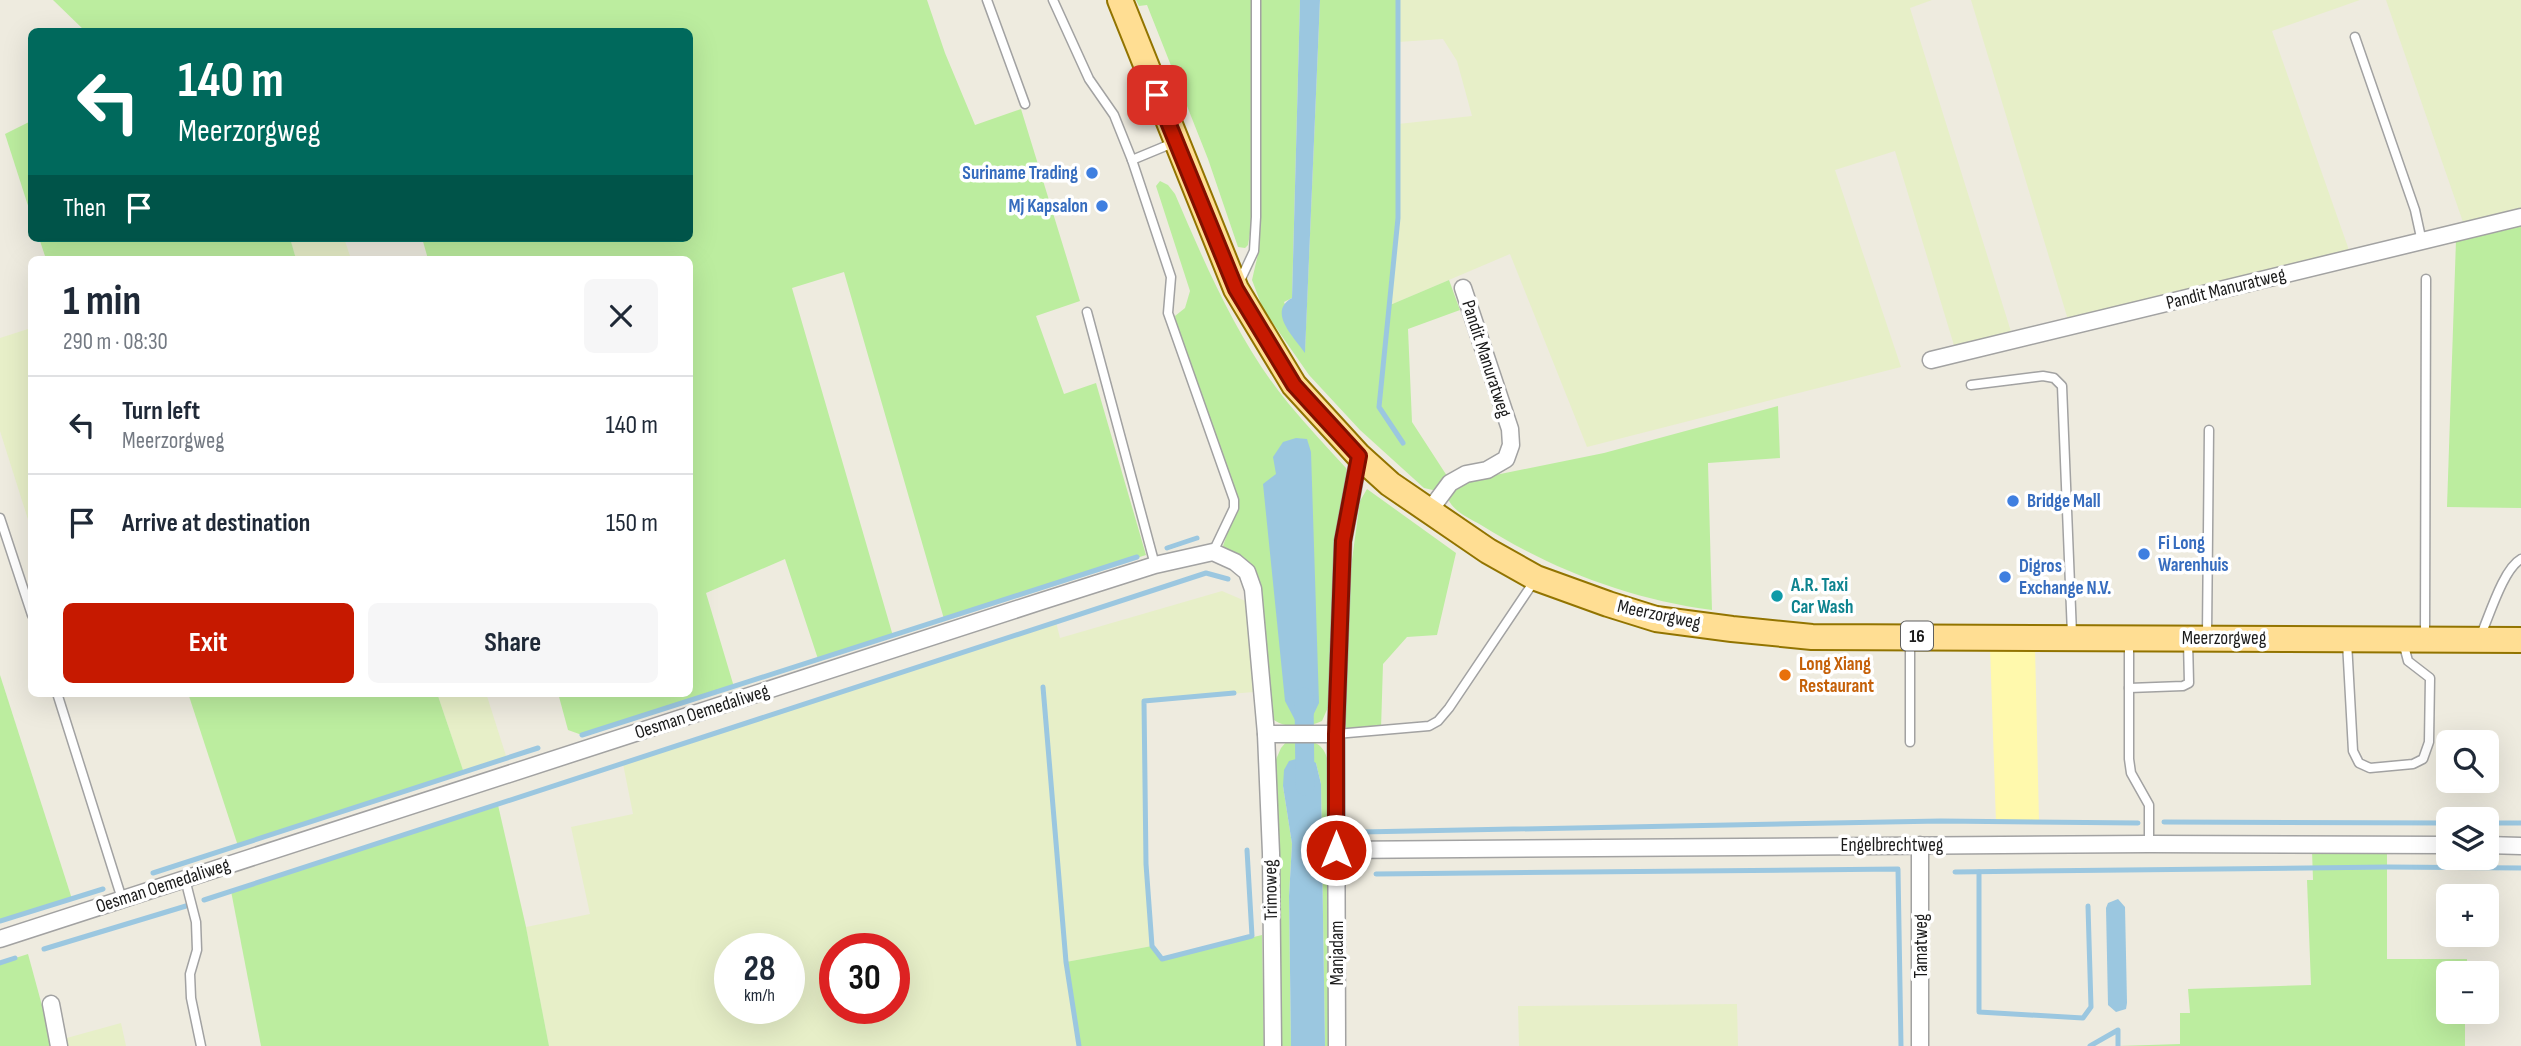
<!DOCTYPE html>
<meta charset="utf-8">
<style>
:root{--surface:#fff;--page:#f6f6f7;--text:#1f2937;--muted:#747a83;--line:#e0e1e3;--accent:#c61900}
body{margin:0;font-family:"Sofia Sans Condensed",sans-serif;background:var(--page);color:var(--text);height:100vh;display:flex;flex-direction:column;font-size:26px;white-space:nowrap}
*{box-sizing:border-box;margin:0}
p{font-size:23px;color:var(--muted)}
.icon{flex:none;width:38px;height:38px;fill:none;stroke:currentColor;stroke-width:2;stroke-linecap:round;stroke-linejoin:round}
.map{position:relative;flex:1;overflow:hidden}
.panel{position:absolute;left:28px;top:256px;width:665px;height:441px;display:flex;flex-direction:column;background:var(--surface);border-radius:10px;box-shadow:0 7px 28px #0002}
.panel>*{flex:none}
.hud{position:absolute;left:28px;top:28px;width:665px;height:214px;border-radius:10px;box-shadow:0 7px 28px #0002;background:#00695c;color:#fff;overflow:hidden}
.fabs{position:absolute;left:2436px;top:730px;display:grid;gap:14px}
.fabs a{display:grid;place-items:center;width:63px;height:63px;border-radius:10px;background:var(--surface);box-shadow:0 7px 28px #0002;font-size:35px}
.speed{position:absolute;left:714px;top:933px;display:flex;gap:14px;font-size:35px;font-weight:700;text-align:center}
.speed>*{display:grid;place-content:center;width:91px;height:91px;border-radius:50%;background:var(--surface);box-shadow:0 7px 28px #0002;line-height:1}
.speed small{font-size:18px;font-weight:400}
.speed .limit{border:10px solid #d22;background:#fff;color:#111}
.pin{position:absolute;display:grid;place-items:center;width:60px;height:60px;color:#fff;margin:-30px;border-radius:14px;box-shadow:0 4px 10px #0006}
.me{position:absolute;width:77px;margin:-38px;rotate:0deg;stroke-linejoin:round;filter:drop-shadow(0 0 5px #0008)}
.turn{display:flex;align-items:center;gap:24px;height:147px;padding:0 35px;font-size:32px}
.turn .icon{width:91px;height:91px;stroke-width:2.5}
.turn b{display:block;font-size:49px;line-height:60px}
.then{display:flex;align-items:center;height:66px;padding:0 35px;background:#0003;gap:14px;font-size:26px}
.round{display:grid;place-items:center;flex:none;width:74px;height:74px;border-radius:10px;background:var(--page)}
.headline{display:flex;align-items:center;justify-content:space-between;height:119px;padding:0 35px}
h1{font-size:42px;font-weight:700;line-height:52px}
.button{display:flex;gap:14px;margin-top:auto;padding:14px 35px}
.button a{flex:1;height:80px;border-radius:10px;background:var(--accent);color:#fff;font-size:28px;font-weight:700;line-height:80px;text-align:center}
.button a+a{background:var(--page);color:var(--text)}
ul{padding:0;list-style:none}
li{display:flex;align-items:center;gap:21px;height:98px;padding:0 35px;border-top:2px solid var(--line)}
li div{flex:1}
li b{display:block;font-size:26px}
li em{font-style:normal}
.map>svg:first-child{display:block}
</style>
<div class="map">
<svg width="2521" height="1046" viewBox="0 0 2521 1046">
<rect width="100%" height="100%" fill="#eeebdf"/>
<g fill="#e7efc8" fill-rule="evenodd">
<path d="M1399 0H1932L1910 8 2013 338 1956 352 1895 151 1835 170 1901 367 1587 447 1510 254 1390 305 1398 218V124L1472 116 1457 61 1443 39 1398 42Z"/>
<path d="M1971 0H2360L2272 31 2350 253 2069 323Z"/>
<path d="M2386 0H2521V209L2464 225Z"/>
<path d="M290 238H344L351 259H296Z"/>
<path d="M31 328 32 331 31 529 0 431V338Z"/>
<path d="M1222 591 1250 603 1254 692 1144 701 1146 864 1152 946 1066 962 1079 1046H549L526 927 590 914 571 827 633 814 623 764 1056 622 1060 638ZM730 948H789V1008H730ZM835 948H894V1008H835Z"/>
<path d="M437 693H486L507 759 464 773Z"/>
<path d="M1737 1004 1738 1046H1519L1518 1006Z"/>
<path d="M121 1023 126 1046H65L63 1039Z"/>
</g>
<g fill="#bced9f">
<path d="M53 0H927L945 53 975 125 1021 109 1080 301 1036 316 1064 394 1096 383 1146 555 944 619 844 272 792 288 893 636 818 659 785 559 706 593 734 687 582 735 568 730 558 693H690V259H428L422 238H690V32L85 31Z"/>
<path d="M1136 0H1252V221L1248 245 1245 248 1238 247 1208 159 1147 5 1139 6Z"/>
<path d="M1261 0H1300L1292 298 1284 302 1305 351 1320 0H1398V218L1390 305 1449 280 1460 310 1408 329 1412 422 1449 479 1437 491 1424 488 1360 430 1309 375 1263 309 1252 280 1258 254 1261 216Z"/>
<path d="M31 121V215L5 134Z"/>
<path d="M1160 181 1168 185 1175 194C1206 266 1238 342 1288 403 1306 425 1326 446 1346 468L1348 475 1335 548 1329 705 1322 721C1306 729 1282 729 1269 716L1261 607 1223 546 1238 502 1178 333 1175 316 1185 308 1190 291 1156 186Z"/>
<path d="M2521 223V508L2447 507 2456 240Z"/>
<path d="M39 238H290L296 259H46Z"/>
<path d="M1778 406 1780 458 1708 463 1712 610C1629 599 1551 569 1481 525 1469 518 1454 512 1448 499L1449 493 1466 481 1604 453Z"/>
<path d="M1367 489 1456 553 1437 635 1407 637 1383 664 1381 729 1348 732 1343 719 1351 567 1360 501Z"/>
<path d="M0 675 72 899 0 921Z"/>
<path d="M188 693H437L464 773 238 846Z"/>
<path d="M1287 741C1308 741 1322 738 1328 761L1332 1046H1325L1321 784 1316 763 1283 786 1292 844 1289 896 1291 1046H1279L1274 764 1281 748Z"/>
<path d="M498 805 526 927 549 1046H261L231 891Z"/>
<path d="M2312 850H2387V959H2467V973H2448V1012H2465V1046H2118L2180 1044V1013H2190L2188 989 2311 985 2307 880H2313Z"/>
<path d="M1262 935 1264 1046H1079L1066 962 1152 946 1163 959Z"/>
<path d="M28 954 53 1046H0V963Z"/>
</g>
<path fill="#fff9ac" d="M1990 647H2035L2039 822H1996Z"/>
<g fill="#9bc7e0">
<path d="M1300 0H1320L1305 353C1294 337 1267 312 1292 298Z"/>
<path d="M1296 438 1307 439 1311 452 1319 703 1310 722H1296L1285 701 1263 484 1276 474 1273 457 1283 442Z"/>
<path d="M1296 759 1311 760 1316 763 1321 784 1325 1046H1291L1289 896 1292 844 1283 786 1284 770 1289 761Z"/>
<path d="M2118 899 2125 907 2127 1003 2126 1009 2116 1012 2108 1005 2106 908 2108 903Z"/>
</g>
<g fill="none" stroke-linecap="round" stroke-linejoin="round">
<g stroke="#9bc7e0" stroke-width="5">
<path d="M1398 0V218L1379 407 1403 443"/>
<path d="M1167 548 1197 538"/>
<path d="M1043 687 1066 962 1079 1046"/>
<path d="M1234 693 1144 701 1146 864 1152 946 1162 959 1252 936 1247 850"/>
<path d="M582 735 1137 557"/>
<path d="M2164 822 2448 823"/>
<path d="M2487 823H2521"/>
<path d="M1361 832 1941 821 2138 823"/>
<path d="M1955 872 2388 867 2521 868"/>
<path d="M1979 872V1012L2083 1018 2091 1007 2088 906"/>
<path d="M153 873 538 748"/>
<path d="M1376 874 1898 869 1901 1046"/>
<path d="M204 900 1206 573 1228 579"/>
<path d="M0 921 103 889"/>
<path d="M44 949 186 906"/>
<path d="M0 963 15 958"/>
<path d="M2090 1046 2118 1030V1046"/>
</g>
<path stroke="#9bc7e0" stroke-width="19" d="M1304 697 1305 786"/>
<g stroke="#a2a2a2" stroke-width="11">
<g id="lane">
<path d="M987 0 1025 104"/>
<path d="M1053 0 1089 79 1114 115 1132 160 1173 143"/>
<path d="M2355 37 2415 210 2422 242"/>
<path d="M1132 160 1171 277 1168 313 1234 500V508L1213 552"/>
<path d="M1239 283 1254 251 1256 217V0"/>
<path d="M1087 312 1155 565"/>
<path d="M1971 385 2043 376 2054 378 2062 386 2072 634"/>
<path d="M0 518 32 615"/>
<path d="M2207 635 2209 430"/>
<path d="M2425 636 2426 279"/>
<path d="M2480 637C2489 617 2503 569 2521 559"/>
<path d="M2129 641V759L2131 773 2149 805V844"/>
<path d="M2347 642 2353 751 2359 763 2370 768 2413 764 2423 759 2429 742 2430 678 2408 661 2403 642"/>
<path d="M2129 688 2183 686 2189 683 2188 641"/>
<path d="M57 693 122 899"/>
<path d="M1336 734 1429 726 1438 721 1449 708 1535 580"/>
<path d="M1910 742V639"/>
<path d="M185 879 196 922 197 950 190 974 191 998 201 1046"/>
</g>
</g>
<g stroke="#a2a2a2" stroke-width="19">
<g id="street">
<path d="M1931 360 2521 217"/>
<path d="M1430 510 1450 483 1466 474 1487 470 1506 459 1511 445 1510 429 1463 288"/>
<path d="M1266 734H1336"/>
<path d="M2487 845 2521 846"/>
<path d="M1336 850 2149 844 2448 845"/>
<path d="M0 939 1042 601 1155 565 1213 552 1235 562 1247 572 1253 589 1266 734 1271 853 1273 1046"/>
<path d="M51 1004 59 1046"/>
<path d="M1337 1046 1336 734 1343 541 1359 456"/>
<path d="M1920 1046V845"/>
</g>
</g>
<g stroke="#927400" stroke-width="28">
<path id="primary" d="M1120 0 1236 289 1294 385 1359 456 1390 484 1488 551 1536 578 1608 604 1656 619 1732 629 1812 637 2521 640"/>
</g>
<use href="#lane" stroke="#fff" stroke-width="8"/>
<use href="#street" stroke="#fff" stroke-width="16"/>
<use href="#primary" stroke="#ffde93" stroke-width="24"/>
</g>
<g fill="none" stroke-linecap="round" stroke-linejoin="round">
<g stroke="#811000" stroke-width="18">
<path id="route" d="M1157 95 1236 289 1294 385 1359 456 1343 541 1336 734V850"/>
</g>
<use href="#route" stroke="#c61900" stroke-width="12"/>
</g>
<g fill="#3f7fe0" stroke="#fff" stroke-width="2.5">
<circle cx="1092" cy="173" r="7"/>
<circle cx="1102" cy="206" r="7"/>
<circle cx="2013" cy="501" r="7"/>
<circle cx="2144" cy="554" r="7"/>
<circle cx="2005" cy="577" r="7"/>
</g>
<circle fill="#0f9aa8" stroke="#fff" stroke-width="2.5" cx="1777" cy="596" r="7"/>
<circle fill="#e8710a" stroke="#fff" stroke-width="2.5" cx="1785" cy="675" r="7"/>
<g text-anchor="middle" dominant-baseline="central" stroke-width="7" stroke-linejoin="round" paint-order="stroke">
<rect fill="#fff" stroke="#5f5f5f" stroke-width="2" x="1901" y="621.5" width="32" height="29" rx="5"/>
<g font-size="18" font-weight="bold" fill="#1b1b1b">
<text x="1917" y="636">16</text>
</g>
<g font-size="19" font-weight="bold" fill="#366cbe" stroke="#fff" text-anchor="start">
<text x="1078" y="173" text-anchor="end">Suriname Trading</text>
<text x="1088" y="206" text-anchor="end">Mj Kapsalon</text>
<text x="2027" y="501">Bridge Mall</text>
<text x="2158" y="543">Fi Long<tspan x="2158" dy="22">Warenhuis</tspan></text>
<text x="2019" y="566">Digros<tspan x="2019" dy="22">Exchange N.V.</tspan></text>
</g>
<g font-size="19" fill="#1b1b1b" stroke="#fff">
<text transform="translate(2226 289) rotate(-14)">Pandit Manuratweg</text>
<text transform="translate(1486 359) rotate(72)">Pandit Manuratweg</text>
<text transform="translate(1659 615) rotate(12)">Meerzorgweg</text>
<text x="2224" y="638">Meerzorgweg</text>
<text transform="translate(702 712) rotate(-18)">Oesman Oemedaliweg</text>
<text x="1892" y="845">Engelbrechtweg</text>
<text transform="translate(163 886) rotate(-18)">Oesman Oemedaliweg</text>
<text transform="translate(1271 890) rotate(-91)">Trimoweg</text>
<text transform="translate(1921 946) rotate(-90)">Tamatweg</text>
<text transform="translate(1337 953) rotate(-90)">Manjadam</text>
</g>
<g font-size="19" font-weight="bold" fill="#0d838f" stroke="#fff" text-anchor="start">
<text x="1791" y="585">A.R. Taxi<tspan x="1791" dy="22">Car Wash</tspan></text>
</g>
<g font-size="19" font-weight="bold" fill="#c56008" stroke="#fff" text-anchor="start">
<text x="1799" y="664">Long Xiang<tspan x="1799" dy="22">Restaurant</tspan></text>
</g>
</g>
</svg>
<div class="fabs">
<a><svg class="icon" aria-label="search" viewBox="0 0 24 24"><circle cx="10" cy="10" r="6"/><path d="M15 15l6 6"/></svg></a>
<a><svg class="icon" aria-label="layers" viewBox="0 0 24 24"><path d="M12 4l9 5-9 5-9-5zM3 14l9 5 9-5"/></svg></a>
<a>+</a>
<a>−</a>
</div>
<div class="speed"><div>28<small>km/h</small></div><div class="limit">30</div></div>
<div class="pin" style="left:1157px;top:95px;background:#d93025"><svg class="icon" aria-label="arrive" viewBox="0 0 24 24"><path d="M6 21V4h12l-3 4 3 4H6"/></svg></div>
<svg class="me" style="left:1336px;top:850px" viewBox="-20 -20 40 40"><circle r="17" fill="#c61900" stroke="#fff" stroke-width="3"/><path d="M0-11L8 9 0 5-8 9z" fill="#fff"/></svg>
<div class="hud">
<div class="turn"><svg class="icon" aria-label="left" viewBox="0 0 24 24"><path d="M17 20v-9H6M10 6l-5 5 5 5"/></svg><div><b>140 m</b>Meerzorgweg</div></div>
<div class="then">Then<svg class="icon" aria-label="arrive" viewBox="0 0 24 24"><path d="M6 21V4h12l-3 4 3 4H6"/></svg></div>
</div>
<section class="panel">
<div class="headline"><div><h1>1 min</h1><p>290 m · 08:30</p></div><a class="round"><svg class="icon" aria-label="close" viewBox="0 0 24 24"><path d="M6 6l12 12M18 6L6 18"/></svg></a></div>
<ul>
<li><svg class="icon" aria-label="left" viewBox="0 0 24 24"><path d="M17 20v-9H6M10 6l-5 5 5 5"/></svg><div><b>Turn left</b><p>Meerzorgweg</p></div><em>140 m</em></li>
<li><svg class="icon" aria-label="arrive" viewBox="0 0 24 24"><path d="M6 21V4h12l-3 4 3 4H6"/></svg><div><b>Arrive at destination</b></div><em>150 m</em></li>
</ul>
<div class="button"><a>Exit</a><a>Share</a></div>
</section>
</div>
